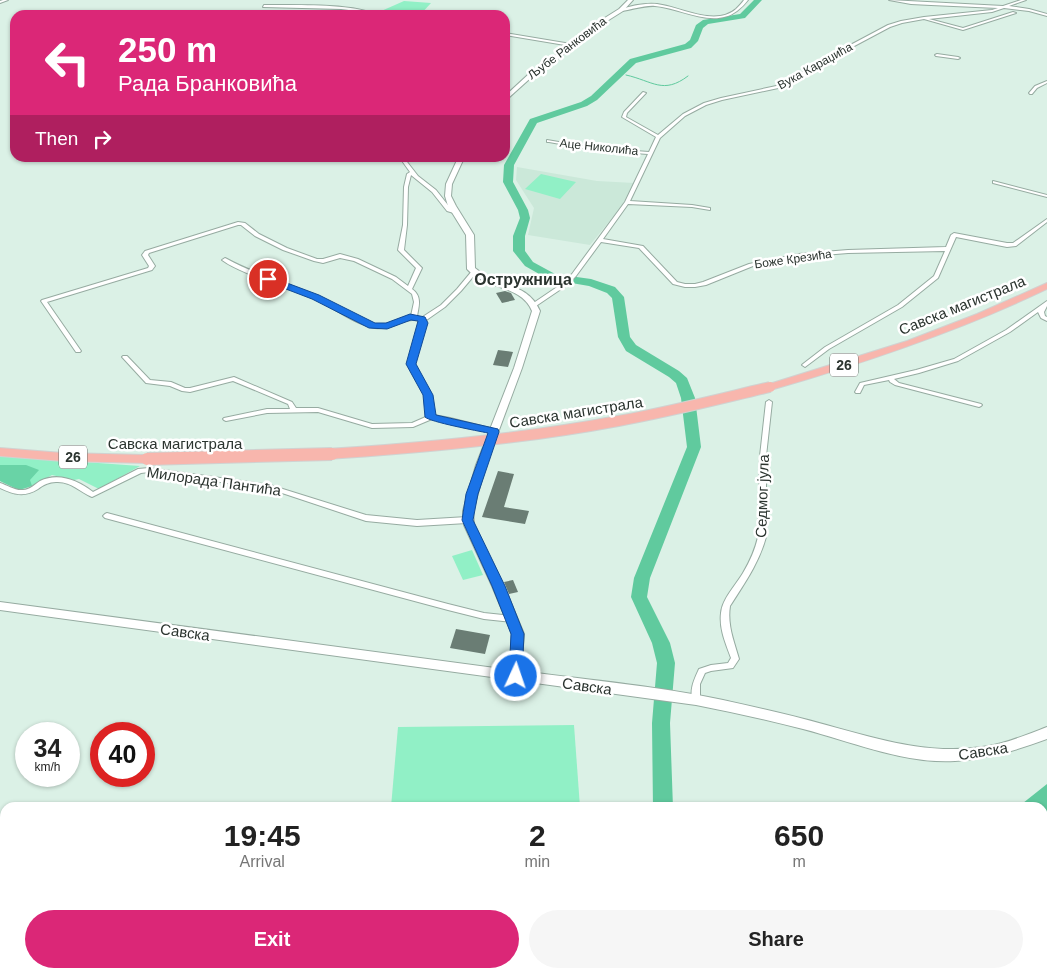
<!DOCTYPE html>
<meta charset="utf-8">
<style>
:root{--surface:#fff;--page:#f6f6f6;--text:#222;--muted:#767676;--accent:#db2777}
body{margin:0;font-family:Arial,sans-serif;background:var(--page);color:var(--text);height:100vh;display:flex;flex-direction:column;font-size:19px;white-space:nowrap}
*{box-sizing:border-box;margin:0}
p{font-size:16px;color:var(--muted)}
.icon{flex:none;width:28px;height:28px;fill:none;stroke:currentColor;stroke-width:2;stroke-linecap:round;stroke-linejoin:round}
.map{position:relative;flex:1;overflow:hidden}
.side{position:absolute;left:0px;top:802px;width:1048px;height:176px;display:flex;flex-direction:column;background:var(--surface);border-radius:15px 15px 0 0;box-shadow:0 1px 4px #0004}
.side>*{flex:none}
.banner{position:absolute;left:10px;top:10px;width:500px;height:152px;border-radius:15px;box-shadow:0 1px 4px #0004;background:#db2777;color:#fff;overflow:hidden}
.speed{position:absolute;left:15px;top:722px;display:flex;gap:10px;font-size:25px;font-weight:700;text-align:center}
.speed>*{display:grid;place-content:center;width:65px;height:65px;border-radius:50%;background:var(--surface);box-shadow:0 1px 4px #0004;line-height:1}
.speed small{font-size:12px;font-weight:400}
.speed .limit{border:8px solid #d22;background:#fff;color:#111}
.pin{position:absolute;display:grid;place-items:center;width:42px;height:42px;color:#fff;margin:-21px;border:2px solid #fff;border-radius:50%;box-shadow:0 1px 5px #0007}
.me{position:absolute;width:55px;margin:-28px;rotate:3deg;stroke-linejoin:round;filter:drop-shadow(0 0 4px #0008)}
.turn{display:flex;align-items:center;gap:18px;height:105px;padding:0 25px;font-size:22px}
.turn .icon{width:65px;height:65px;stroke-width:2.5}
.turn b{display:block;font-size:35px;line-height:42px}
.then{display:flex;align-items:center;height:48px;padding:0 25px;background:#0003;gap:10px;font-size:19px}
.eta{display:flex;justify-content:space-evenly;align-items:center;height:85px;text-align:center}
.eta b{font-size:30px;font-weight:600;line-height:35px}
.button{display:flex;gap:10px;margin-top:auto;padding:10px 25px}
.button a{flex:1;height:58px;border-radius:30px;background:var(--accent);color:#fff;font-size:20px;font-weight:600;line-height:58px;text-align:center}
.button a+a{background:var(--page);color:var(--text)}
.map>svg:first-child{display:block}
</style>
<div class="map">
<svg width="1047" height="978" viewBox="0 0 1047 978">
<rect width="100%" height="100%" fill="#dbf1e6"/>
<path fill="#cbe8d9" d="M517 167 597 181 634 183 621 207 590 245 528 235 534 208 516 180Z"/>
<g fill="#91f0c6">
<path d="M404 1 431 3 420 15H379V12Z"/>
<path d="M541 174 576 182 560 199 525 189Z"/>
<path d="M0 456 140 466 99 489 79 479 74 480 52 475 32 486 19 490 0 481Z"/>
<path d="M472 550 483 575 463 580 452 556Z"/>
<path d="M574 725 580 807H391L398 727Z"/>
</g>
<path fill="#69d3a6" d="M0 465H26L39 470 30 480 32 486 19 490 0 481Z"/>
<g fill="#60ca9e">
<path d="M1047 784V978H706L716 974H1042V808L1018 807Z"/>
<path d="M65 974H153L152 978H64Z"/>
</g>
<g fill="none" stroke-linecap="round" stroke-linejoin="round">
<path stroke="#60ca9e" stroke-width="1" d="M626 75C653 81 663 95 688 76"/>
<path fill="#60ca9e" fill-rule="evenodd" d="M754 0H762L745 18 708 24 703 28 698 41 691 48 636 63 597 100 587 106 537 123 514 165 513 182 528 210 530 218 525 236V251L533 262 555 274 591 279 615 287 624 297 630 337 636 345 679 371 687 378 695 398 701 447 650 578 647 597 670 643 675 663 670 723 673 808H653L652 723 657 663 652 643 631 597 634 578 687 447 681 398 676 383 669 377 626 351 618 337 612 298 607 293 589 286 548 279 525 266 513 251V236L520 218 518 210 503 182 504 165 530 119 581 102 591 96 630 59 685 44 690 40 696 25 703 20 740 14Z"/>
</g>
<g fill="#6a7d74">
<path d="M505 291 511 293 515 300 502 303 496 293Z"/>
<path d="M498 350 513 352 508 367 493 365Z"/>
<path d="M498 471 514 474 504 507 529 511 525 524 482 517Z"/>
<path d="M513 580 518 592 509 594 504 582Z"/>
<path d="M456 629 490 635 485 654 450 648Z"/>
</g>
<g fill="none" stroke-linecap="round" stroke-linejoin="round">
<g stroke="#96aba1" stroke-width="2">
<g id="street">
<path d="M3 0H8L0 3V1Z"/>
<path d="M744 0H748C745 4 741 8 737 11 713 29 681 8 655 6 644 5 632 10 621 11L619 10C630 6 645 3 657 4 681 7 715 27 736 9 739 6 742 3 744 0Z"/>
<path d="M889 0 1003 6 1021 0H1026L1009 6 1029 9 1047 14V16L1029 11 1004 8 992 12 929 19 963 28 1013 12 1016 13 963 30 924 19 902 23 890 27 828 60 783 87 722 100 706 105 685 116 660 138 630 201 692 205 710 208V210L692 207 628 204 603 239 643 246 677 282 685 284H695L703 282 749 264 799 254 848 250 946 247 951 235 954 233 1007 243H1013L1047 219V222L1016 246 1007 247 956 237 938 278 902 307 829 349 805 367 802 365 803 364 825 347 898 305 934 276 945 251 848 253 799 257 753 266 706 285 695 287H685L673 284 639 248 601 242 576 276 567 285 536 306H532V304L563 283 572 274 625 202 648 154 594 150 549 142H547V140L594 148 649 152 656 137 622 117 624 112 643 92 646 93 627 113 626 117 658 135 683 114 704 103 721 98 781 85 826 58 888 25 901 21 924 17 992 10 998 8 931 5 911 4Z"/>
<path d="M264 5C289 5 357 3 376 15H371L367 13 356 11 341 9 263 7Z"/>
<path d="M505 33 571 44 573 45 571 46 505 35Z"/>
<path d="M937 54 958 57 960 58 958 59 936 56 935 55Z"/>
<path d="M1047 81V83L1037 88 1032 94H1030L1029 93 1035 86Z"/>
<path d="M400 158H404L418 176 436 190 451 209 459 213 457 214 447 211 432 192 411 175 408 187 407 225 404 250 422 268 412 289C422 296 419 306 417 316L421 318 441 305 457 289 472 271H476L477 272 461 291 445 307 425 321 426 323 414 364 431 395 434 415 450 418 494 429H496L497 431 496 433H494L450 422 432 419 413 427 372 428 318 412 267 413 226 421 224 420 223 419 224 418 267 409H290L288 404 233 381 190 392 182 391 170 386 146 383 123 358 122 357 123 356H127L150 380 171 382 185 388H190L234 377 292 402 296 408H318L372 424 412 423 428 416 425 395 408 364 420 323V321C404 316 391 330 375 328 354 324 336 309 317 300 295 290 272 283 249 274 240 270 230 266 222 260L225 258 227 259C256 275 289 283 319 297 338 305 357 323 378 325 390 325 400 317 411 316L414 302 412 294 392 279 354 261 340 258 323 263 314 261 283 250 255 236 241 225H238L149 253 148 255 155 266 152 270 47 302 81 351 80 352H76L41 301 42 300 148 268 149 266 142 255 145 251 238 222 245 223 259 234 287 248 317 259H323L340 254 358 259 396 277 408 286 416 268 398 250 403 225 404 187 407 174 410 172Z"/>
<path d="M993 181 1047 195V197L993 183Z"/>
<path d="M1047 301V306L1044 312 1045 316 1047 317V321L1041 318 1038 312 1010 332 958 361 919 373 894 379 899 383 981 404 982 405 981 406 979 407 895 385 890 382 889 380 864 385 860 393H856L855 392 860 383 916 370 954 359 1006 330Z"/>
<path d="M769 400 772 402 766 456V537C759 563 744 584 730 606 727 625 734 641 739 659L733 668 711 671 705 673 700 684V700L699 703 696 704 693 703C689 690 694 680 699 669L711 665 728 663 731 658C726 644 719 629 721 613 722 599 736 585 743 573 750 561 755 550 758 537L760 456 766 402Z"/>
<path d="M149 468 270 485 366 515 417 520 467 517 470 518 471 520 470 522 467 523 417 526 366 521 270 489 149 472 141 473 92 497C80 492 71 481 56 482 49 482 43 485 38 489 24 498 13 494 0 488V483C7 485 15 491 23 490 30 490 35 484 40 481 58 472 78 480 93 492L138 469Z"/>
<path d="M107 513 448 604 484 613 512 616 515 617 516 619 515 621 512 622 484 619 448 610 105 518 103 516 105 514Z"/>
</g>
</g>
<g stroke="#96aba1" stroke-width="2">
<g id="secondary">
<path d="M628 0H633L623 11 588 33 559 58 535 74 505 101V96L531 72 555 56 584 31 619 9Z"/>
<path d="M458 158H464L452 184 451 196 456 206 474 235 475 268C497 288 527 281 540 311L522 368 486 465 473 511 474 525 504 586 524 634 521 671C588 680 657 686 723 700 750 706 778 712 804 719 863 734 921 756 982 747 1005 744 1026 735 1047 727V739C1017 750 988 759 955 761 904 764 853 742 803 729 768 720 732 712 696 705L0 610V602L510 670 512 634 492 586 464 525 463 511 476 465 514 368 532 311C521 284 485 290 467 269L466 235 448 206 445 196 446 184Z"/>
</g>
</g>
<g stroke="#d0d2d1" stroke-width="2">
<g id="primary">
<path d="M1047 283V289C959 331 867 362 774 389L770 390 765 387 766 385 907 341 977 314Z"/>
<path d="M0 448 63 453 147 455 152 459 147 463 63 461 0 456Z"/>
</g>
</g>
<use href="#street" fill="#fff" fill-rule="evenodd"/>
<use href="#secondary" fill="#fff" fill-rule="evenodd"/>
<use href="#primary" fill="#f8b6ad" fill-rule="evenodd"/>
<g stroke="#d0d2d1" stroke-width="12" stroke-linecap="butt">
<path id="primary-bridge-far1" d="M311 455C414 449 517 440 618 421 669 412 719 399 770 387"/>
</g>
<g stroke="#d0d2d1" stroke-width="14" stroke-linecap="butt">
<path id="primary-bridge" d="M147 459 332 454"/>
</g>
<use href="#primary-bridge-far1" stroke="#f8b6ad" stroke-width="10"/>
<use href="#primary-bridge" stroke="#f8b6ad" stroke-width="12"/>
</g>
<path fill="#1a73e8" stroke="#114b97" d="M265 277H271L319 295 375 323H386L410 314 425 317 428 323 416 364 433 395 436 415 498 429 499 432 478 494 473 520 505 586 524 634 522 676 520 680 516 682 511 680 509 676 511 634 492 586 462 520 466 494 488 433C478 431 430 422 425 417L423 395 406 364 418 321 411 320 387 329 369 328 312 299 265 281Z"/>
<g text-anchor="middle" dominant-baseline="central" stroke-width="5" stroke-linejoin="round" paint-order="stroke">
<g font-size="12" fill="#2b342f" stroke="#fff">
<text transform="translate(567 48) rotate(-37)">Љубе Ранковића</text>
<text transform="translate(815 66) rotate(-29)">Вука Караџића</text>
<text transform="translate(599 147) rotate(6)">Аце Николића</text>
<text transform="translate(793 259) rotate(-8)">Боже Крезића</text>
</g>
<g fill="#fff" stroke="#6b716d" stroke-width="1">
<rect x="830" y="353.5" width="28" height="23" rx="4"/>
<rect x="59" y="445.5" width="28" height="23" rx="4"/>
</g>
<g font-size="14" font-weight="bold" fill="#2b342f">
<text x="844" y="365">26</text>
<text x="73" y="457">26</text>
</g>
<g font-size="15" fill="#2b342f" stroke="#fff">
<text transform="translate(962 305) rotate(-22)">Савска магистрала</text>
<text transform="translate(576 412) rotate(-9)">Савска магистрала</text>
<text x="175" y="443">Савска магистрала</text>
<text transform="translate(214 481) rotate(8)">Милорада Пантића</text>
<text transform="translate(762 496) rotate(-88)">Седмог јула</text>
<text transform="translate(185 632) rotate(8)">Савска</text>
<text transform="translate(587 686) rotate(8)">Савска</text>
<text transform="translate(983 751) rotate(-9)">Савска</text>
</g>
<g font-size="16" font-weight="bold" fill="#2b342f" stroke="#fff">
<text x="523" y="279">Остружница</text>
</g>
</g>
</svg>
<div class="speed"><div>34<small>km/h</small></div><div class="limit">40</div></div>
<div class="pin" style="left:268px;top:279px;background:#d93025"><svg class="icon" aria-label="arrive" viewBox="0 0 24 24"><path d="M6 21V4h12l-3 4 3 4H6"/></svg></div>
<svg class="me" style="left:516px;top:676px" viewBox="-20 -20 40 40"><circle r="17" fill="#1a73e8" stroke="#fff" stroke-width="3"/><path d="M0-11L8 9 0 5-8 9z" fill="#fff"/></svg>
<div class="banner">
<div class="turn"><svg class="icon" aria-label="left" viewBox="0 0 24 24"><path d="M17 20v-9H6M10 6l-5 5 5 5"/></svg><div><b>250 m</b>Рада Бранковића</div></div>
<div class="then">Then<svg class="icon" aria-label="right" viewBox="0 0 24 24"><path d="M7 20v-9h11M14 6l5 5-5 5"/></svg></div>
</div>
<section class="side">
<div class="eta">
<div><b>19:45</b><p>Arrival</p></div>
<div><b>2</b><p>min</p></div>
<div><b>650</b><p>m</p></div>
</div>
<div class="button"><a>Exit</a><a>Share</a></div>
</section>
</div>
